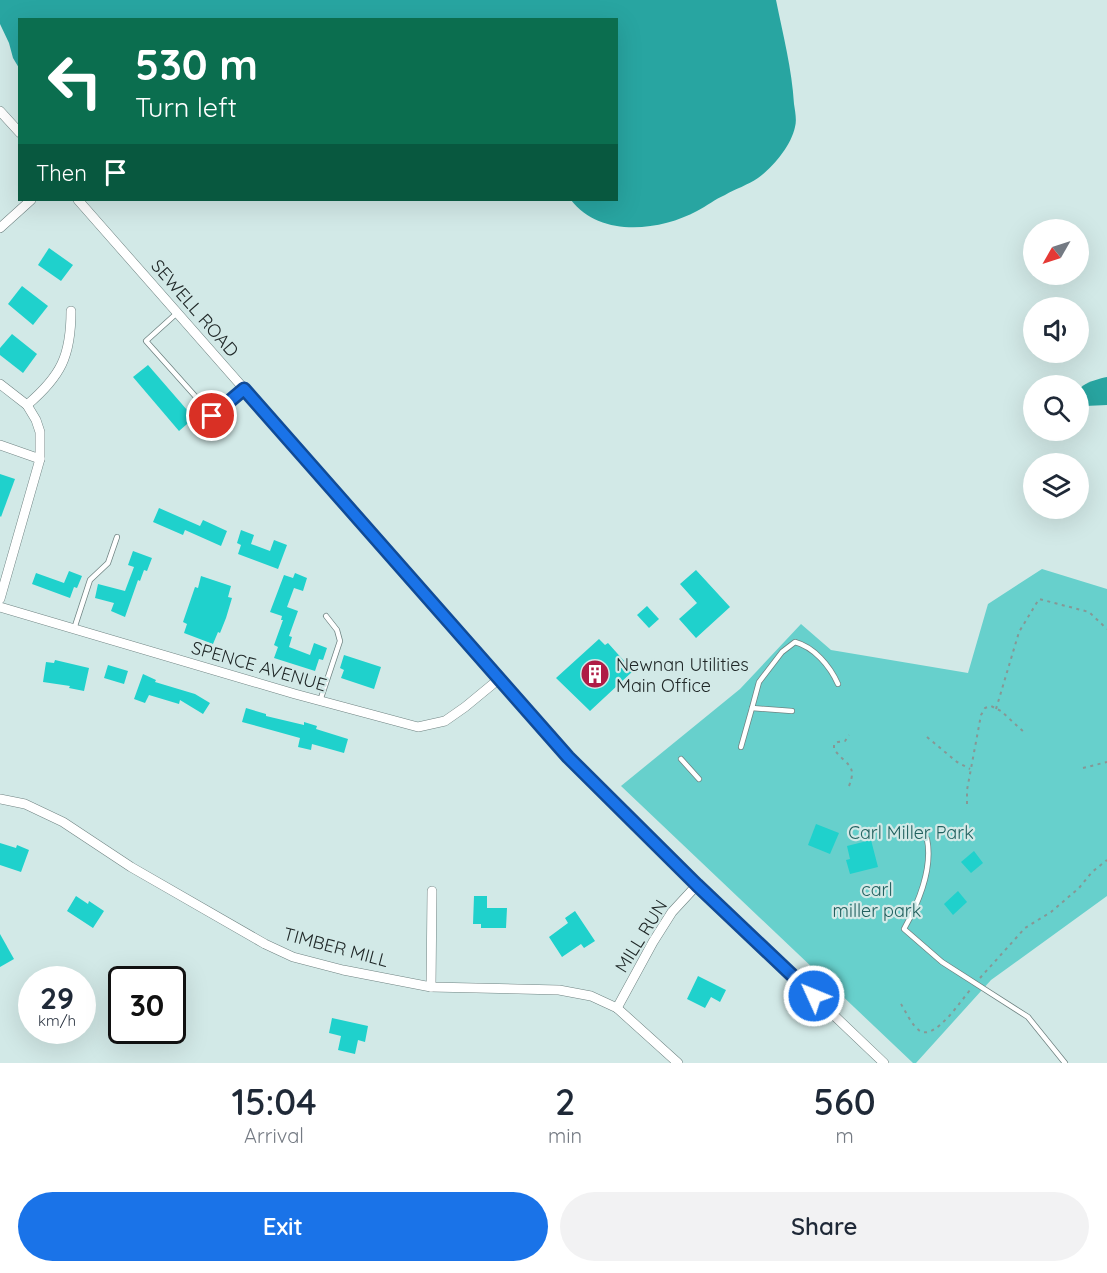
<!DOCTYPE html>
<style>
:root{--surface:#fff;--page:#f2f2f3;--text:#1f2937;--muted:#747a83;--accent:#1a73e8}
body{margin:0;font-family:Quicksand,sans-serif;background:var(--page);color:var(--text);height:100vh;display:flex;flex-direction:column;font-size:22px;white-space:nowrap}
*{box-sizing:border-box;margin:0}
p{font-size:20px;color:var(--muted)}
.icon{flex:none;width:33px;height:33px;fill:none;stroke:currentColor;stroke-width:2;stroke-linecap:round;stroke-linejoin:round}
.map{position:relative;height:1063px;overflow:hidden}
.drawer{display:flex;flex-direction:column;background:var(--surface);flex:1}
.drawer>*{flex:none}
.banner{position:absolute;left:18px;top:18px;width:600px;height:183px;border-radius:0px;box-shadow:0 6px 24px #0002;background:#0b6e4f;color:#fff;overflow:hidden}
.needle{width:39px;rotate:231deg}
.fabs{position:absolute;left:1023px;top:219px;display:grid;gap:12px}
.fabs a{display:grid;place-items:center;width:66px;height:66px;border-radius:50%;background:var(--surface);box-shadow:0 6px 24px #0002;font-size:30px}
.speed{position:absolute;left:18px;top:966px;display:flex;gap:12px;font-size:30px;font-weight:700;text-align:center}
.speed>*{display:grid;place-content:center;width:78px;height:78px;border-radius:50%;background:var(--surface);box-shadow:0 6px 24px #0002;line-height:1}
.speed small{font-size:15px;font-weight:400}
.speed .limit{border:3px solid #111;border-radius:9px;background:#fff;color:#111}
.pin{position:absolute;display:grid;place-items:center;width:51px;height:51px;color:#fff;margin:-26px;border:3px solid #fff;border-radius:50%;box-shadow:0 2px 6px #0007}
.me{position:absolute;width:66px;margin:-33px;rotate:314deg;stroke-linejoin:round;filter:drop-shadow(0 0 4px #0008)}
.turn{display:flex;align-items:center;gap:21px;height:126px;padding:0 18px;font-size:27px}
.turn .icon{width:78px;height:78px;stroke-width:2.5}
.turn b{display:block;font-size:42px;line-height:51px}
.then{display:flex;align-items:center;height:57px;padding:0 18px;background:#0003;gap:12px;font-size:22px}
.eta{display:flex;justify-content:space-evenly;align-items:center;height:102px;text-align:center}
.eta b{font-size:36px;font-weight:600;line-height:42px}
.cta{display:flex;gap:12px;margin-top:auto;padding:12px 18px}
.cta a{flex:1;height:69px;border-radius:36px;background:var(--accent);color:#fff;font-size:24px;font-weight:600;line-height:69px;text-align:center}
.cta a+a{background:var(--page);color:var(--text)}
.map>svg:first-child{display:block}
</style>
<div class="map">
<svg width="1107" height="1063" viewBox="0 0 1107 1063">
<rect width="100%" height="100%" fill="#d2e9e7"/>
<path fill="#67d0cc" d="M1042 569 1107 589V896L991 980 916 1063H913L621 786 740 689 801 624 831 650 968 673 988 604Z"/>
<g fill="#28a5a1">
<path d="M0 0H776C783 35 792 69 794 104 795 111 797 120 795 127 791 146 773 167 758 178 748 185 735 189 725 195 715 199 707 206 697 211 660 231 600 238 571 200H616V20H20L19 68 13 58 9 43 0 24Z"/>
<path d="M1107 377V405L1085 406C1065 387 1093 380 1107 377Z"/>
</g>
<g fill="#1fd1cc">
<path d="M49 248 73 265 61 281 38 265Z"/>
<path d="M22 286 48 306 33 325 8 304Z"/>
<path d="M12 334 37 354 23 373 0 355V348Z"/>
<path d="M148 365 194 418 179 431 133 377Z"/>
<path d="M0 474 15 479 1 517 0 516Z"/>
<path d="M159 508 200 526 203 520 227 531 221 546 185 530 183 535 153 522Z"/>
<path d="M241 530 254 535 251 544 270 551 274 540 287 545 278 569 238 554 241 545 237 543Z"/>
<path d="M133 551 152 558 147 571 144 570 140 581 138 580 125 617 111 611 114 603 95 598 98 584 125 591 134 567 128 565Z"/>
<path d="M696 570 730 607 696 638 679 619 697 603 680 584Z"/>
<path d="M69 571 82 576 77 588 74 587 70 598 32 584 36 573 64 583Z"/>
<path d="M295 573 307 578 303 591 294 588 287 607 298 611 289 636 292 637 289 647 310 655 314 643 327 648 323 660 319 659 315 671 274 658 278 647 274 645 283 620H281L282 616 270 612 284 575 293 578Z"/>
<path d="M201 576 231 586 228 597 232 598 226 618 220 633 218 632 213 644 184 633 187 624 183 622 195 587 198 588Z"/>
<path d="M647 606 659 619 649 628 637 615Z"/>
<path d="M599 639 605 645 608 643 633 671 590 711 556 678Z"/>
<path d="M344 655 381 667 374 689 341 678 344 670 340 668Z"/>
<path d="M55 660 89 668 84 691 69 688 70 686 43 682 46 662 54 663Z"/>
<path d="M108 665 128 671 124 684 104 678Z"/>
<path d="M143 674 156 680 155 682 195 694 210 703 203 714 180 700 179 704 149 695 145 703 134 699Z"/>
<path d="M246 708 266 714V716L304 725V722L317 726 316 729 348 739 344 753 312 744 311 750 298 747 300 738 242 722Z"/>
<path d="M816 824 839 833 830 854 808 845Z"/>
<path d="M871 840 878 867 850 874 846 860 850 859 847 846Z"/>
<path d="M0 843 16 848 17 845 29 850 21 872 0 865Z"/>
<path d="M974 851 983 863 971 873 961 862Z"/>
<path d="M958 891 967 902 953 915 944 904Z"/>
<path d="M76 896 88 904 89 901 104 911 93 928 67 911Z"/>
<path d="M474 896H487V908H507L506 928H481V924H473Z"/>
<path d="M575 911 595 941 584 948 581 944 562 957 549 937 568 923 565 918Z"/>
<path d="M0 934 14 959 0 967Z"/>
<path d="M698 976 726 990 720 1002 711 997 705 1008 687 999Z"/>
<path d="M332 1018 368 1026 365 1042 358 1040 355 1054 338 1050 341 1036 329 1033Z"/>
</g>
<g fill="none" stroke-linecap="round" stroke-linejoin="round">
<g stroke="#6f8382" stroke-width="6">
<g id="service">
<path d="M177 313 146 341 212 415 244 389"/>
<path d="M74 629 90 580 108 563 117 537"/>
<path d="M320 701 340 641 337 630 326 616"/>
<path d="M792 711 752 708 759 682 782 652 795 642C814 647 830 666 838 684"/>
<path d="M741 747 752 708"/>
<path d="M681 759 699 779"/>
<path d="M927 839C933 868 918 904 904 929L942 962 1028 1017 1065 1063"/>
</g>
</g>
<g stroke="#6f8382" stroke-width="10">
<g id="minor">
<path d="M0 111 20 133"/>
<path d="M78 200 568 757 697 885 884 1063"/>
<path d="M0 228 31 200"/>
<path d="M0 384 27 405 36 420 40 432V459L0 599"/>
<path d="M27 405C61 376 71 356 71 311"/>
<path d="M0 445 40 459"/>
<path d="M0 607 295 694 418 727 445 721 465 707 499 679"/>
<path d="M0 799 25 804 63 822 131 867 265 944 293 957 343 970 431 987 559 990 591 996 617 1008 678 1063"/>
<path d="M431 987 432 891"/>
<path d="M617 1008 653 942 672 912 697 885"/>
</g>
</g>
<g stroke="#869795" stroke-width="2" stroke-dasharray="3 4.5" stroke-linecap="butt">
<path d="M996 709 1019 632 1039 599 1089 612 1107 629"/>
<path d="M927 737 957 762 970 769"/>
<path d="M1083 768 1107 762"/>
<path d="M849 786C858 764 845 765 834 749V744L838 742 845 741 849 735"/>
<path d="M967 804V790L981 715 985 708 991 706 1001 711 1026 734"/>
<path d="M980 978 1025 928 1051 912 1079 888 1092 872 1107 860"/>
<path d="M901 1004C906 1012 912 1026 920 1031 936 1040 961 1000 971 989"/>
</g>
<use href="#service" stroke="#fff" stroke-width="4.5"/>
<use href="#minor" stroke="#fff" stroke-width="9"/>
</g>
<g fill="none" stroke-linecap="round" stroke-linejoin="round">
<g stroke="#114b97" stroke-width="15">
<path id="route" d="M212 416 244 389 568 757 697 885 814 996"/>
</g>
<use href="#route" stroke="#1a73e8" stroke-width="10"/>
</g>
<defs>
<g id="building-disc" transform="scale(1.5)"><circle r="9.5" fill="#af1c46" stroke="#d2e9e7"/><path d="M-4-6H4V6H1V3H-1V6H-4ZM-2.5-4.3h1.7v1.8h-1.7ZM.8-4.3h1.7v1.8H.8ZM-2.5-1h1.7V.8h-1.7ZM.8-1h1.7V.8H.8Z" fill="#fff"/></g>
</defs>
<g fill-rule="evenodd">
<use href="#building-disc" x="595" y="674"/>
</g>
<g text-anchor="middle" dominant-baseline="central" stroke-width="4.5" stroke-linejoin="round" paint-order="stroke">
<g font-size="18" fill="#202828" stroke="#d2e9e7">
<text transform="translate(195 308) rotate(49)">SEWELL ROAD</text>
<text transform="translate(259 666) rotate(16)">SPENCE AVENUE</text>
<text transform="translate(641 936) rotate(-58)">MILL RUN</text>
<text transform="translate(336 947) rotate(15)">TIMBER MILL</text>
</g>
<g font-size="18" fill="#202828" stroke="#d2e9e7" text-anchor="start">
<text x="616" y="664">Newnan Utilities<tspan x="616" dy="21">Main Office</tspan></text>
</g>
<g font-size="18" fill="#22615f" stroke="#d2e9e7">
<text x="911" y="832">Carl Miller Park</text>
<text x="877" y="889">carl<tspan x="877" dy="21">miller park</tspan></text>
</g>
</g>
</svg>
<div class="fabs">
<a><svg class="needle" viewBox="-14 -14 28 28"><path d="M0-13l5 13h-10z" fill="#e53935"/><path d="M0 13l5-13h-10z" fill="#747a83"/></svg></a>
<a><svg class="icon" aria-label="sound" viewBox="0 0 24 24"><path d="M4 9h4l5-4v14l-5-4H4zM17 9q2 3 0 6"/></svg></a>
<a><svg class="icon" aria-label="search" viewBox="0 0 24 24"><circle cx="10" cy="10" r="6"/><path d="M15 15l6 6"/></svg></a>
<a><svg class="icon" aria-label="layers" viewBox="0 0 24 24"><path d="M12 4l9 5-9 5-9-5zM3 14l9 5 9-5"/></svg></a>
</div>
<div class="speed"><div>29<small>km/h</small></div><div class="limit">30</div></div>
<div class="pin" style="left:212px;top:416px;background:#d93025"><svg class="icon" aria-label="arrive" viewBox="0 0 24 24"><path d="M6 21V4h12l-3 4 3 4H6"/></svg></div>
<svg class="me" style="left:814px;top:996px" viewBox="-20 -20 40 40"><circle r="17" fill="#1a73e8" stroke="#fff" stroke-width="3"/><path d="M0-11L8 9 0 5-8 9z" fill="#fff"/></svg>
<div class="banner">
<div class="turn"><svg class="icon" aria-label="left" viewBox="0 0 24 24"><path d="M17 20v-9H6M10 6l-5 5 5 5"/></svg><div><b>530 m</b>Turn left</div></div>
<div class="then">Then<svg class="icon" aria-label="arrive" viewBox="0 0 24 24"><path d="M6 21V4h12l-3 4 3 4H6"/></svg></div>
</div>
</div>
<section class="drawer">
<div class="eta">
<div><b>15:04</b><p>Arrival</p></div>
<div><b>2</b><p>min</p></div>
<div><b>560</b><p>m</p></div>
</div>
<div class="cta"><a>Exit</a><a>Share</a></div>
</section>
